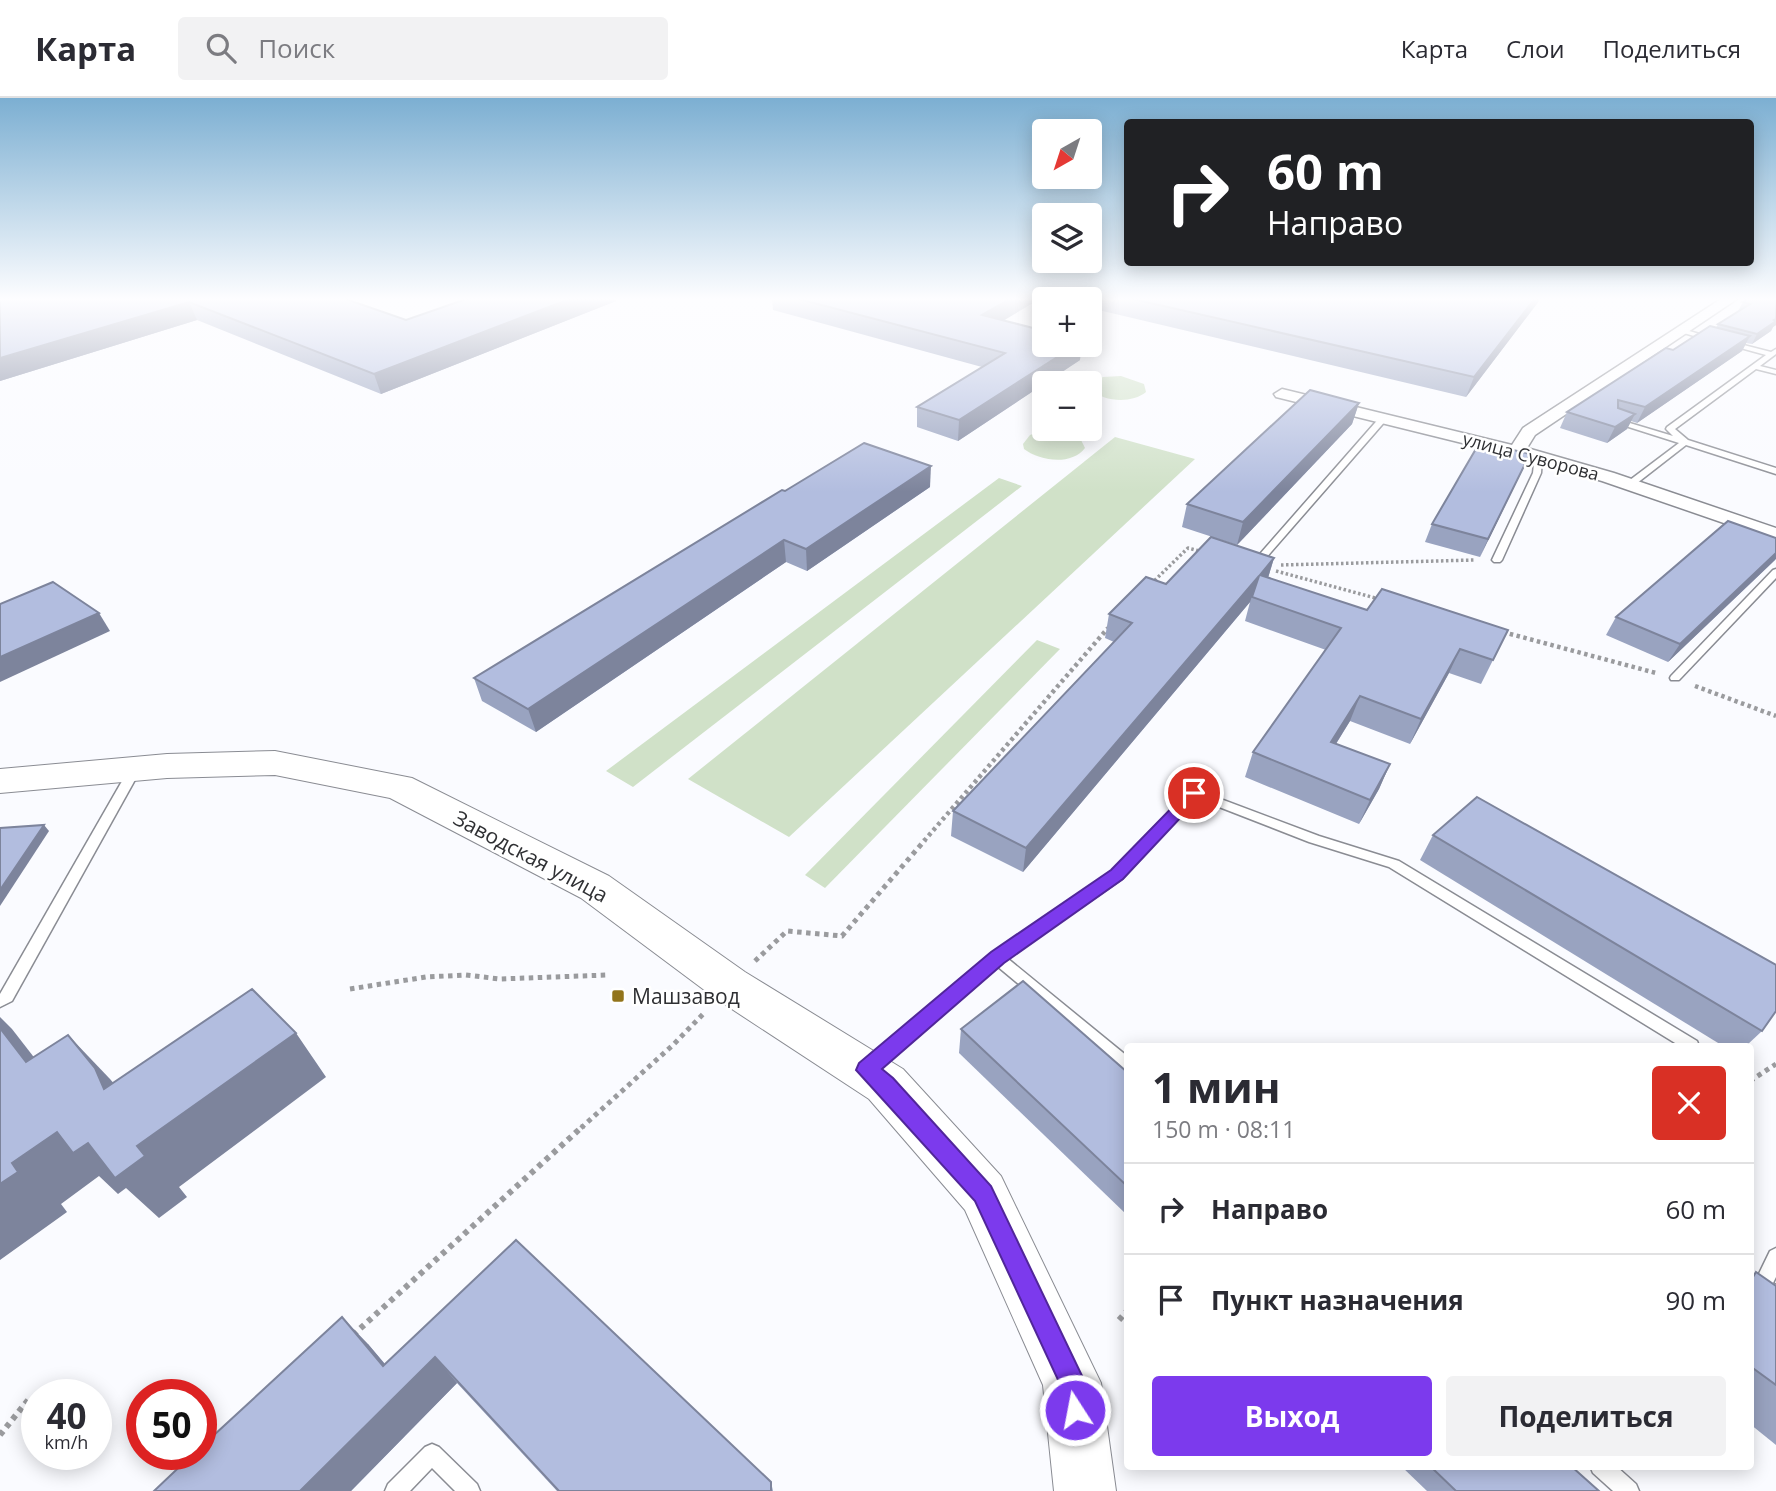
<!DOCTYPE html>
<html lang="ru">
<meta charset="utf-8">
<style>
:root{--surface:#fff;--page:#f2f2f3;--text:#2b2b33;--muted:#7c7c81;--line:#e1e1e2;--accent:#7c3aed}
body{margin:0;font-family:"Open Sans",sans-serif;background:var(--page);color:var(--text);height:100vh;display:flex;flex-direction:column;font-size:26px;white-space:nowrap}
*{box-sizing:border-box;margin:0}
p{font-size:23px;color:var(--muted)}
.icon{flex:none;width:38px;height:38px;fill:none;stroke:currentColor;stroke-width:2;stroke-linecap:round;stroke-linejoin:round}
.map{position:relative;flex:1;overflow:hidden}
.side{position:absolute;left:1124px;top:945px;width:630px;height:427px;display:flex;flex-direction:column;background:var(--surface);border-radius:7px;box-shadow:0 4px 18px #0003}
.side>*{flex:none}
.hud{position:absolute;left:1124px;top:21px;width:630px;height:147px;border-radius:7px;box-shadow:0 4px 18px #0003;background:#202124;color:#fff;overflow:hidden}
.needle{width:46px;rotate:219deg}
.controls{position:absolute;left:1032px;top:21px;display:grid;gap:14px}
.controls a{display:grid;place-items:center;width:70px;height:70px;border-radius:7px;background:var(--surface);box-shadow:0 4px 18px #0003;font-size:35px}
.speed{position:absolute;left:21px;top:1281px;display:flex;gap:14px;font-size:35px;font-weight:700;text-align:center}
.speed>*{display:grid;place-content:center;width:91px;height:91px;border-radius:50%;background:var(--surface);box-shadow:0 4px 18px #0003;line-height:1}
.speed small{font-size:18px;font-weight:400}
.speed .limit{border:10px solid #d22;background:#fff;color:#111}
.pin{position:absolute;display:grid;place-items:center;width:60px;height:60px;color:#fff;margin:-30px;border:4px solid #fff;border-radius:50%;box-shadow:0 2px 7px #0007}
.me{position:absolute;width:77px;margin:-38px;rotate:349deg;stroke-linejoin:round;filter:drop-shadow(0 0 5px #0008)}
.turn{display:flex;align-items:center;gap:24px;height:147px;padding:0 28px;font-size:32px}
.turn .icon{width:91px;height:91px;stroke-width:2.5}
.turn b{display:block;font-size:49px;line-height:60px}
.round{display:grid;place-items:center;flex:none;width:74px;height:74px;border-radius:7px;background:var(--page)}
.summary{display:flex;align-items:center;justify-content:space-between;height:119px;padding:0 28px}
h1{font-size:42px;font-weight:700;line-height:52px}
.primary-button{display:flex;gap:14px;margin-top:auto;padding:14px 28px}
.primary-button a{flex:1;height:80px;border-radius:7px;background:var(--accent);color:#fff;font-size:28px;font-weight:700;line-height:80px;text-align:center}
.primary-button a+a{background:var(--page);color:var(--text)}
ul{padding:0;list-style:none}
li{display:flex;align-items:center;gap:21px;height:91px;padding:0 28px;border-top:2px solid var(--line)}
li div{flex:1}
li b{display:block;font-size:26px}
li em{font-style:normal}
header{display:flex;align-items:center;gap:42px;box-sizing:border-box;height:98px;padding:0 35px;background:var(--surface);border-bottom:2px solid var(--line)}
header strong{font-size:33px}
nav{display:flex;gap:38px;margin-inline-start:auto;font-size:24px}
.search{width:490px;height:63px;background:var(--page);display:flex;align-items:center;gap:18px;box-sizing:border-box;padding:0 24px;border-radius:7px;color:var(--muted);font-size:26px}
.map>svg:first-child{display:block}
</style>
<header>
<strong>Карта</strong>
<div class="search"><svg class="icon" aria-label="search" viewBox="0 0 24 24"><circle cx="10" cy="10" r="6"/><path d="M15 15l6 6"/></svg>Поиск</div>
<nav><a>Карта</a><a>Слои</a><a>Поделиться</a></nav>
</header>
<div class="map">
<svg width="1776" height="1393" viewBox="0 0 1776 1393">
<rect width="100%" height="100%" fill="#fafbff"/>
<g fill="#d0e1c8">
<path d="M1121 278 1144 286 1146 294C1131 306 1104 304 1090 291V285L1103 279Z"/>
<path d="M1038 334H1058L1081 342 1085 350C1071 368 1040 363 1024 351L1023 346 1030 337Z"/>
<path d="M1115 339 1195 361 789 739 688 681Z"/>
<path d="M999 380 1022 388 633 689 606 673Z"/>
<path d="M1037 542 1060 551 825 790 805 777Z"/>
</g>
<g fill="none" stroke-linecap="round" stroke-linejoin="round">
<g stroke="#8a8c93" stroke-width="3">
<g id="lane">
<path d="M1679 230 1713 240 1714 241 1711 243 1677 233 1676 232Z"/>
<path d="M1728 243 1771 254 1776 251V256L1760 268 1776 272V276L1756 271 1675 331 1688 342 1776 370V376L1686 347 1632 389H1626V385L1679 345 1613 324V320L1673 338 1666 331 1667 329 1766 257 1726 246V244Z"/>
<path d="M1381 318 1388 320 1258 469H1252V465Z"/>
<path d="M1535 357 1542 359 1541 375 1502 462 1500 464H1494L1492 462 1533 375Z"/>
<path d="M1776 471V480L1679 582H1671L1670 580 1671 578 1773 472Z"/>
<path d="M135 667 141 671 12 903 0 909V896L129 671Z"/>
<path d="M1194 691 1319 738 1399 763 1697 943 1699 948H1680L1389 769 1309 744 1196 700 1122 781 1007 860 1127 958V974L1122 972 997 868 875 974 870 976 865 974 862 969 865 964 992 856 1112 773 1190 692Z"/>
<path d="M1776 1150V1179L1773 1185 1776 1187V1207L1756 1194 1753 1188 1770 1153Z"/>
<path d="M432 1346 439 1349 477 1386 480 1393H455L432 1370 410 1393H385L388 1386 425 1349Z"/>
<path d="M1590 1368H1616L1636 1386 1639 1393H1613L1593 1375Z"/>
</g>
</g>
<g stroke="#8a8c93" stroke-width="3">
<path id="street" d="M1724 199H1740L1535 337 1527 350 1614 375 1776 430V443L1602 383 1511 357 1276 299 1274 296 1282 291 1512 347 1523 330Z"/>
</g>
<g stroke="#8a8c93" stroke-width="2">
<path id="secondary" d="M275 653 412 680 609 778 745 874 903 971 1001 1078 1101 1285 1116 1393H1054L1043 1287 965 1112 869 1001 715 900 581 800 390 700 275 677 167 680 0 695V671L167 656Z"/>
</g>
<g stroke="#9a9b9e" stroke-width="3.5" stroke-dasharray="2.5 2.5" stroke-linecap="butt">
<path d="M1281 467 1475 462"/>
<path d="M1276 473 1379 501"/>
<path d="M1151 486 1188 450 1203 454"/>
</g>
<g stroke="#9a9b9e" stroke-width="4.5" stroke-dasharray="3.5 3.5" stroke-linecap="butt">
<path d="M1503 534 1656 575"/>
<path d="M1695 588 1776 618"/>
<path d="M924 743 1108 530"/>
</g>
<g stroke="#9a9b9e" stroke-width="5" stroke-dasharray="4.5 4.5" stroke-linecap="butt">
<path d="M755 863 787 833 842 838 925 742"/>
<path d="M350 891 426 879 466 877 500 881 607 877"/>
<path d="M1750 983 1776 966"/>
<path d="M581 1030 674 946 705 914"/>
</g>
<g stroke="#9a9b9e" stroke-width="6" stroke-dasharray="5 5" stroke-linecap="butt">
<path d="M1119 1222 1127 1213"/>
<path d="M353 1237 583 1028"/>
<path d="M0 1337 28 1302"/>
</g>
<use href="#lane" fill="#fff" fill-rule="evenodd"/>
<use href="#street" fill="#fff" fill-rule="evenodd"/>
<use href="#secondary" fill="#fff" fill-rule="evenodd"/>
</g>
<g fill="#99a3c0">
<path d="M0 199H340L406 222 616 203 381 296 197 222 0 283Z"/>
<path d="M772 199H1043L1003 222 1080 262 958 343 917 329V309L982 269 773 212Z"/>
<path d="M1044 199H1542L1466 299 1090 210V201H1052Z"/>
<path d="M1776 199V227L1773 229 1771 233 1752 246 1746 245 1742 253 1637 325 1631 323 1627 331 1607 345 1560 330 1567 314 1673 252 1716 230 1718 226 1738 213 1743 204Z"/>
<path d="M1359 305 1352 326 1237 447 1182 429 1187 406Z"/>
<path d="M1530 356 1480 459 1425 444 1432 426Z"/>
<path d="M930 389 807 473 786 464 536 634 482 603 474 580 785 393Z"/>
<path d="M1776 440 1775 462 1668 564 1606 537 1616 519Z"/>
<path d="M1274 460 1268 480 1367 512 1508 532 1481 586 1449 575 1410 646 1350 623 1336 646 1390 666 1379 691 1359 726 1245 679 1253 654 1326 552 1245 523 1250 504 1023 774 951 738 953 713 1114 544 1105 540 1109 516 1166 486Z"/>
<path d="M1433 737 1762 933 1746 948H1723L1420 762Z"/>
<path d="M961 931 1127 974V1117L959 955Z"/>
<path d="M516 1142 771 1384 773 1393H557L457 1285 351 1393H154L368 1246 385 1266Z"/>
<path d="M1756 1174 1776 1188V1347L1750 1326V1178Z"/>
<path d="M1401 1368H1571L1599 1393H1427Z"/>
</g>
<g fill="#7d849c">
<path d="M575 199H615L616 203 381 296 374 276Z"/>
<path d="M1013 199H1043L981 236 982 217Z"/>
<path d="M1536 199H1542L1466 299 1474 279Z"/>
<path d="M189 204 197 222 0 283V260Z"/>
<path d="M1776 221V227L1773 229 1771 233 1752 246 1757 236Z"/>
<path d="M1750 238 1742 253 1637 325 1645 309Z"/>
<path d="M1076 247H1082L1080 262 958 343 959 322Z"/>
<path d="M1359 305 1352 326 1237 447 1243 424Z"/>
<path d="M1635 316 1627 331 1607 345 1615 329Z"/>
<path d="M1530 356 1522 373 1480 459 1488 441Z"/>
<path d="M931 368 930 389 807 473 806 451Z"/>
<path d="M784 442 786 464 536 634 528 611Z"/>
<path d="M1776 455V461L1668 564 1680 546Z"/>
<path d="M1274 460 1267 483 1260 477Z"/>
<path d="M1259 478 1250 504 1023 774 1026 750Z"/>
<path d="M99 515 110 533 0 584V559Z"/>
<path d="M1460 551 1449 575 1410 646 1421 621Z"/>
<path d="M1360 598 1350 623 1322 668 1331 644Z"/>
<path d="M1390 666 1379 691 1359 726 1370 702Z"/>
<path d="M44 727 49 733 0 808V792Z"/>
<path d="M0 919 12 931 71 1007 26 964 0 930Z"/>
<path d="M296 935 326 979 179 1089 187 1099 159 1120 126 1090 118 1096 99 1078 61 1106 67 1114 0 1162V1086L12 1065 57 1034 88 1045 137 1048Z"/>
<path d="M68 937 110 981 137 1013 104 991Z"/>
<path d="M342 1219 368 1246 404 1289 435 1259 457 1285 351 1393H300L383 1268Z"/>
</g>
<g fill="#b2bddf" stroke="#7d849c" stroke-width="2">
<path d="M0 199H340L406 222 472 199H575L374 276 189 204 0 260Z"/>
<path d="M791 199H1013L982 217 1045 233V247H1076L959 322 917 309 1005 255Z"/>
<path d="M1124 199H1536L1474 279Z"/>
<path d="M1751 199H1776V221L1774 222 1776 223 1757 236 1718 226 1750 206 1743 204Z"/>
<path d="M1710 228 1750 238 1645 309 1618 302V310L1635 316 1615 329 1567 314 1666 250 1673 252Z"/>
<path d="M1310 292 1359 305 1243 424 1187 406Z"/>
<path d="M1480 344 1530 356 1488 441 1432 426Z"/>
<path d="M864 345 931 368 806 451 784 442 528 611 474 580 782 392 785 393Z"/>
<path d="M1728 423 1776 440V455L1680 546 1616 519Z"/>
<path d="M1211 439 1274 460 1260 477 1367 512 1382 491 1508 532 1493 562 1460 551 1421 621 1360 598 1331 644 1390 666 1370 702 1253 654 1341 530 1252 499 1259 478 1026 750 953 713 1132 525 1109 516 1146 479 1166 486Z"/>
<path d="M53 484 99 515 0 559V506Z"/>
<path d="M1477 699 1776 867V913L1762 933 1433 737Z"/>
<path d="M44 727 0 792V730Z"/>
<path d="M1023 883 1127 974V1088L961 931Z"/>
<path d="M252 891 296 935 137 1048 145 1058 115 1080 88 1045 73 1055 57 1034 12 1065 18 1074 0 1086V930L26 964 68 937 95 970 104 991Z"/>
<path d="M516 1142 771 1384V1393H559L435 1259 300 1393H154L193 1356H201V1349L342 1219 383 1268Z"/>
<path d="M1756 1174 1776 1188V1287L1750 1268V1184Z"/>
<path d="M1430 1368H1571L1599 1393H1456Z"/>
</g>
<linearGradient id="sky" x2="0" y2="1"><stop stop-color="#7cafd2"/><stop offset="0.51" stop-color="#fdfdff"/><stop offset="1" stop-color="#fdfdff" stop-opacity="0"/></linearGradient>
<rect width="1776" height="394" fill="url(#sky)"/>
<path fill="#7c3aed" stroke="#51269a" stroke-width="2" d="M1194 690 1202 695 1200 699 1123 781 1004 865 882 971 893 980 991 1088 1085 1284 1088 1312 1084 1321 1075 1324 1066 1321 1060 1286 975 1103 856 972 859 965 991 854 1111 772 1189 692Z"/>
<rect fill="#92741b" stroke="#fff" stroke-width="2.5" x="611" y="891" width="14" height="14" rx="3.5"/>
<g text-anchor="middle" dominant-baseline="central" stroke-width="5" stroke-linejoin="round" paint-order="stroke">
<g font-size="18" fill="#2f3033" stroke="#fff">
<text transform="translate(1531 358) rotate(15)">улица Суворова</text>
</g>
<g font-size="21" fill="#2f3033" stroke="#fff">
<text transform="translate(531 758) rotate(28)">Заводская улица</text>
</g>
<g font-size="21" fill="#2f3033" stroke="#fff" text-anchor="start">
<text x="632" y="898">Машзавод</text>
</g>
</g>
</svg>
<div class="controls">
<a><svg class="needle" viewBox="-14 -14 28 28"><path d="M0-13l5 13h-10z" fill="#e53935"/><path d="M0 13l5-13h-10z" fill="#7c7c81"/></svg></a>
<a><svg class="icon" aria-label="layers" viewBox="0 0 24 24"><path d="M12 4l9 5-9 5-9-5zM3 14l9 5 9-5"/></svg></a>
<a>+</a>
<a>−</a>
</div>
<div class="speed"><div>40<small>km/h</small></div><div class="limit">50</div></div>
<div class="pin" style="left:1194px;top:695px;background:#d93025"><svg class="icon" aria-label="arrive" viewBox="0 0 24 24"><path d="M6 21V4h12l-3 4 3 4H6"/></svg></div>
<svg class="me" style="left:1075px;top:1312px" viewBox="-20 -20 40 40"><circle r="17" fill="#7c3aed" stroke="#fff" stroke-width="3"/><path d="M0-11L8 9 0 5-8 9z" fill="#fff"/></svg>
<div class="hud">
<div class="turn"><svg class="icon" aria-label="right" viewBox="0 0 24 24"><path d="M7 20v-9h11M14 6l5 5-5 5"/></svg><div><b>60 m</b>Направо</div></div>
</div>
<section class="side">
<div class="summary"><div><h1>1 мин</h1><p>150 m · 08:11</p></div><a class="round" style="background:#d93025;color:#fff"><svg class="icon" aria-label="close" viewBox="0 0 24 24"><path d="M6 6l12 12M18 6L6 18"/></svg></a></div>
<ul>
<li><svg class="icon" aria-label="right" viewBox="0 0 24 24"><path d="M7 20v-9h11M14 6l5 5-5 5"/></svg><div><b>Направо</b></div><em>60 m</em></li>
<li><svg class="icon" aria-label="arrive" viewBox="0 0 24 24"><path d="M6 21V4h12l-3 4 3 4H6"/></svg><div><b>Пункт назначения</b></div><em>90 m</em></li>
</ul>
<div class="primary-button"><a>Выход</a><a>Поделиться</a></div>
</section>
</div>
